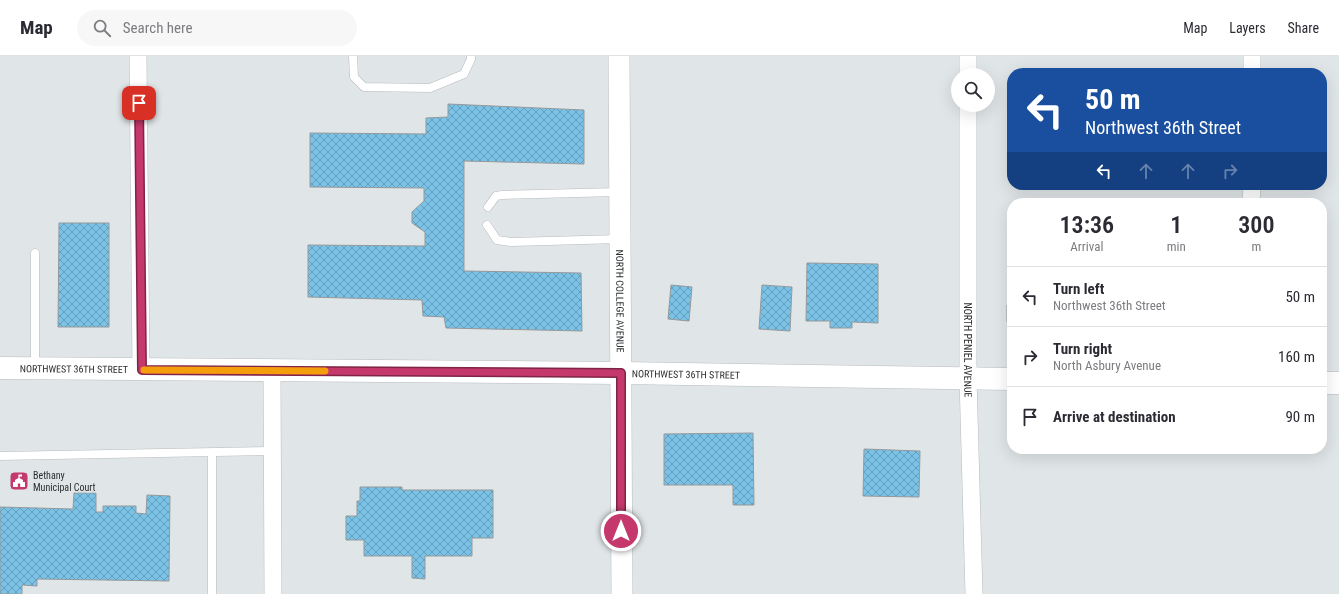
<!DOCTYPE html>
<style>
:root{--surface:#fff;--page:#f7f7f7;--text:#2b2b33;--muted:#7c7c81;--line:#e1e1e2}
body{margin:0;font-family:"Roboto Condensed",sans-serif;background:var(--page);color:var(--text);height:100vh;display:flex;flex-direction:column;font-size:15px;white-space:nowrap}
*{box-sizing:border-box;margin:0}
p{font-size:13px;color:var(--muted)}
.icon{flex:none;width:22px;height:22px;fill:none;stroke:currentColor;stroke-width:2;stroke-linecap:round;stroke-linejoin:round}
.map{position:relative;flex:1;overflow:hidden}
.sheet{position:absolute;left:1007px;top:142px;width:320px;height:256px;display:flex;flex-direction:column;background:var(--surface);border-radius:16px;box-shadow:0 4px 16px #0002}
.sheet>*{flex:none}
.banner{position:absolute;left:1007px;top:12px;width:320px;height:122px;border-radius:16px;box-shadow:0 4px 16px #0002;background:#1a4fa0;color:#fff;overflow:hidden}
.fabs{position:absolute;left:951px;top:12px;display:grid;gap:8px}
.fabs a{display:grid;place-items:center;width:44px;height:44px;border-radius:50%;background:var(--surface);box-shadow:0 4px 16px #0002;font-size:20px}
.pin{position:absolute;display:grid;place-items:center;width:34px;height:34px;color:#fff;margin:-17px;border-radius:8px;box-shadow:0 2px 6px #0006}
.me{position:absolute;width:44px;margin:-22px;rotate:0deg;stroke-linejoin:round;filter:drop-shadow(0 0 3px #0008)}
.turn{display:flex;align-items:center;gap:14px;height:84px;padding:0 12px;font-size:18px}
.turn .icon{width:52px;height:52px;stroke-width:2.5}
.turn b{display:block;font-size:28px;line-height:34px}
.lanes{display:flex;align-items:center;height:38px;padding:0 12px;background:#0003;justify-content:center;gap:20px;direction:ltr}
.lanes .off{opacity:.35}
.eta{display:flex;justify-content:space-evenly;align-items:center;height:68px;text-align:center}
.eta b{font-size:24px;font-weight:600;line-height:28px}
ul{padding:0;list-style:none}
li{display:flex;align-items:center;gap:12px;height:60px;padding:0 12px;border-top:1px solid var(--line)}
li div{flex:1}
li b{display:block;font-size:15px}
li em{font-style:normal}
header{display:flex;align-items:center;gap:24px;box-sizing:border-box;height:56px;padding:0 20px;background:var(--surface);border-bottom:1px solid var(--line)}
header strong{font-size:19px}
nav{display:flex;gap:22px;margin-inline-start:auto;font-size:14px}
.search{width:280px;height:36px;background:var(--page);display:flex;align-items:center;gap:10px;box-sizing:border-box;padding:0 14px;border-radius:22px;color:var(--muted);font-size:15px}
.map>svg:first-child{display:block}
</style>
<header>
<strong>Map</strong>
<div class="search"><svg class="icon" aria-label="search" viewBox="0 0 24 24"><circle cx="10" cy="10" r="6"/><path d="M15 15l6 6"/></svg>Search here</div>
<nav><a>Map</a><a>Layers</a><a>Share</a></nav>
</header>
<div class="map">
<svg width="1339" height="538" viewBox="0 0 1339 538">
<defs>
<pattern id="building-cross-hatch" width="8" height="8" patternUnits="userSpaceOnUse"><rect width="8" height="8" fill="#7bc2e7"/><path d="M0 0l8 8M0 8l8-8" fill="none" stroke="#659ebc"/></pattern>
</defs>
<rect width="100%" height="100%" fill="#e0e5e7"/>
<g fill="url(#building-cross-hatch)" stroke="#94999b">
<path d="M448 48 584 54V108L464 105V215L581 217 582 275 446 272 444 261 423 260 422 244 308 241V189L425 190V176L412 167V156L424 145V132L310 131V77L426 78V62L448 61Z"/>
<path d="M59 167H109V271H58Z"/>
<path d="M807 207 878 208V267L852 266V272H830V265H806Z"/>
<path d="M671 229 692 231 689 265 668 263Z"/>
<path d="M762 229 792 231 790 275 759 273Z"/>
<path d="M1007 249 1012 250V266H1007Z"/>
<path d="M753 377 754 449H733V429H664V378Z"/>
<path d="M864 393 920 395 919 441 863 440Z"/>
<path d="M360 431H402V434H493V482H472V500H425V523L412 522V500H364V484H346V460H357V445H360Z"/>
<path d="M74 437H96V456H103V450H136V457L146 458 147 439 170 440 169 525 37 523V530L22 529V538H0V451L73 453Z"/>
</g>
<g fill="none" stroke-linecap="round" stroke-linejoin="round">
<g stroke="#b8bcbf" stroke-width="9">
<g id="service">
<path d="M353 0 354 21 364 31 430 32 464 18 471 3V0"/>
<path d="M488 151 496 140 502 139 619 136"/>
<path d="M487 169 497 184 511 186 620 183"/>
<path d="M35 197V312"/>
<path d="M0 400 272 395"/>
<path d="M212 538V397"/>
</g>
</g>
<g stroke="#b8bcbf" stroke-width="18">
<g id="minor">
<path d="M138 0 141 314"/>
<path d="M968 0V19"/>
<path d="M1252 17V0"/>
<path id="s1" d="M968 49V322L974 538"/>
<path d="M1251 147 1252 129"/>
<path d="M272 315 273 538"/>
</g>
</g>
<g stroke="#b8bcbf" stroke-width="22">
<g id="tertiary">
<path id="s2" d="M619 0 622 538"/>
</g>
</g>
<g stroke="#b8bcbf" stroke-width="23">
<g id="secondary">
<path id="s3" d="M0 312 621 317 1012 323"/>
<path d="M1322 327H1339"/>
</g>
</g>
<use href="#service" stroke="#fff" stroke-width="8"/>
<use href="#minor" stroke="#fff" stroke-width="17"/>
<use href="#tertiary" stroke="#fff" stroke-width="21"/>
<use href="#secondary" stroke="#fff" stroke-width="22"/>
</g>
<g fill="none" stroke-linecap="round" stroke-linejoin="round">
<g stroke="#7f2446" stroke-width="10">
<path id="route" d="M139 47 142 314 621 317V475"/>
</g>
<use href="#route" stroke="#c4386b" stroke-width="7"/>
<path stroke="#f59e0b" stroke-width="7" d="M144 314 325 315"/>
</g>
<defs>
<g id="civic-square" transform="scale(1)"><rect x="-9" y="-9" width="18" height="18" rx="4" fill="#c4386b" stroke="#e0e5e7"/><path d="M-.6-6.5H3V-4.5H.6V-3L4-1V1h2V6H-6V1h2V-1L-.6-3ZM-1.2 2.5V6h2.4V2.5Z" fill="#fff"/></g>
</defs>
<g fill-rule="evenodd">
<use href="#civic-square" x="19" y="425"/>
</g>
<g text-anchor="middle" dominant-baseline="central" stroke-width="3" stroke-linejoin="round" paint-order="stroke">
<g font-size="10" fill="#2b2d2e" stroke="#e0e5e7">
<text stroke="none"><textPath href="#s2" startOffset="245">NORTH COLLEGE AVENUE</textPath></text>
<text stroke="none"><textPath href="#s1" startOffset="245">NORTH PENIEL AVENUE</textPath></text>
<text stroke="none"><textPath href="#s3" startOffset="74">NORTHWEST 36TH STREET</textPath></text>
<text stroke="none"><textPath href="#s3" startOffset="686">NORTHWEST 36TH STREET</textPath></text>
</g>
<g font-size="10" fill="#2b2d2e" stroke="#e0e5e7" text-anchor="start">
<text x="33" y="419">Bethany<tspan x="33" dy="12">Municipal Court</tspan></text>
</g>
</g>
</svg>
<div class="fabs">
<a><svg class="icon" aria-label="search" viewBox="0 0 24 24"><circle cx="10" cy="10" r="6"/><path d="M15 15l6 6"/></svg></a>
</div>
<div class="pin" style="left:139px;top:47px;background:#d93025"><svg class="icon" aria-label="arrive" viewBox="0 0 24 24"><path d="M6 21V4h12l-3 4 3 4H6"/></svg></div>
<svg class="me" style="left:621px;top:475px" viewBox="-20 -20 40 40"><circle r="17" fill="#c4386b" stroke="#fff" stroke-width="3"/><path d="M0-11L8 9 0 5-8 9z" fill="#fff"/></svg>
<div class="banner">
<div class="turn"><svg class="icon" aria-label="left" viewBox="0 0 24 24"><path d="M17 20v-9H6M10 6l-5 5 5 5"/></svg><div><b>50 m</b>Northwest 36th Street</div></div>
<div class="lanes"><svg class="icon" aria-label="left" viewBox="0 0 24 24"><path d="M17 20v-9H6M10 6l-5 5 5 5"/></svg><svg class="icon off" aria-label="ahead" viewBox="0 0 24 24"><path d="M12 20V5M6 11l6-6 6 6"/></svg><svg class="icon off" aria-label="ahead" viewBox="0 0 24 24"><path d="M12 20V5M6 11l6-6 6 6"/></svg><svg class="icon off" aria-label="right" viewBox="0 0 24 24"><path d="M7 20v-9h11M14 6l5 5-5 5"/></svg></div>
</div>
<section class="sheet">
<div class="eta">
<div><b>13:36</b><p>Arrival</p></div>
<div><b>1</b><p>min</p></div>
<div><b>300</b><p>m</p></div>
</div>
<ul>
<li><svg class="icon" aria-label="left" viewBox="0 0 24 24"><path d="M17 20v-9H6M10 6l-5 5 5 5"/></svg><div><b>Turn left</b><p>Northwest 36th Street</p></div><em>50 m</em></li>
<li><svg class="icon" aria-label="right" viewBox="0 0 24 24"><path d="M7 20v-9h11M14 6l5 5-5 5"/></svg><div><b>Turn right</b><p>North Asbury Avenue</p></div><em>160 m</em></li>
<li><svg class="icon" aria-label="arrive" viewBox="0 0 24 24"><path d="M6 21V4h12l-3 4 3 4H6"/></svg><div><b>Arrive at destination</b></div><em>90 m</em></li>
</ul>
</section>
</div>
